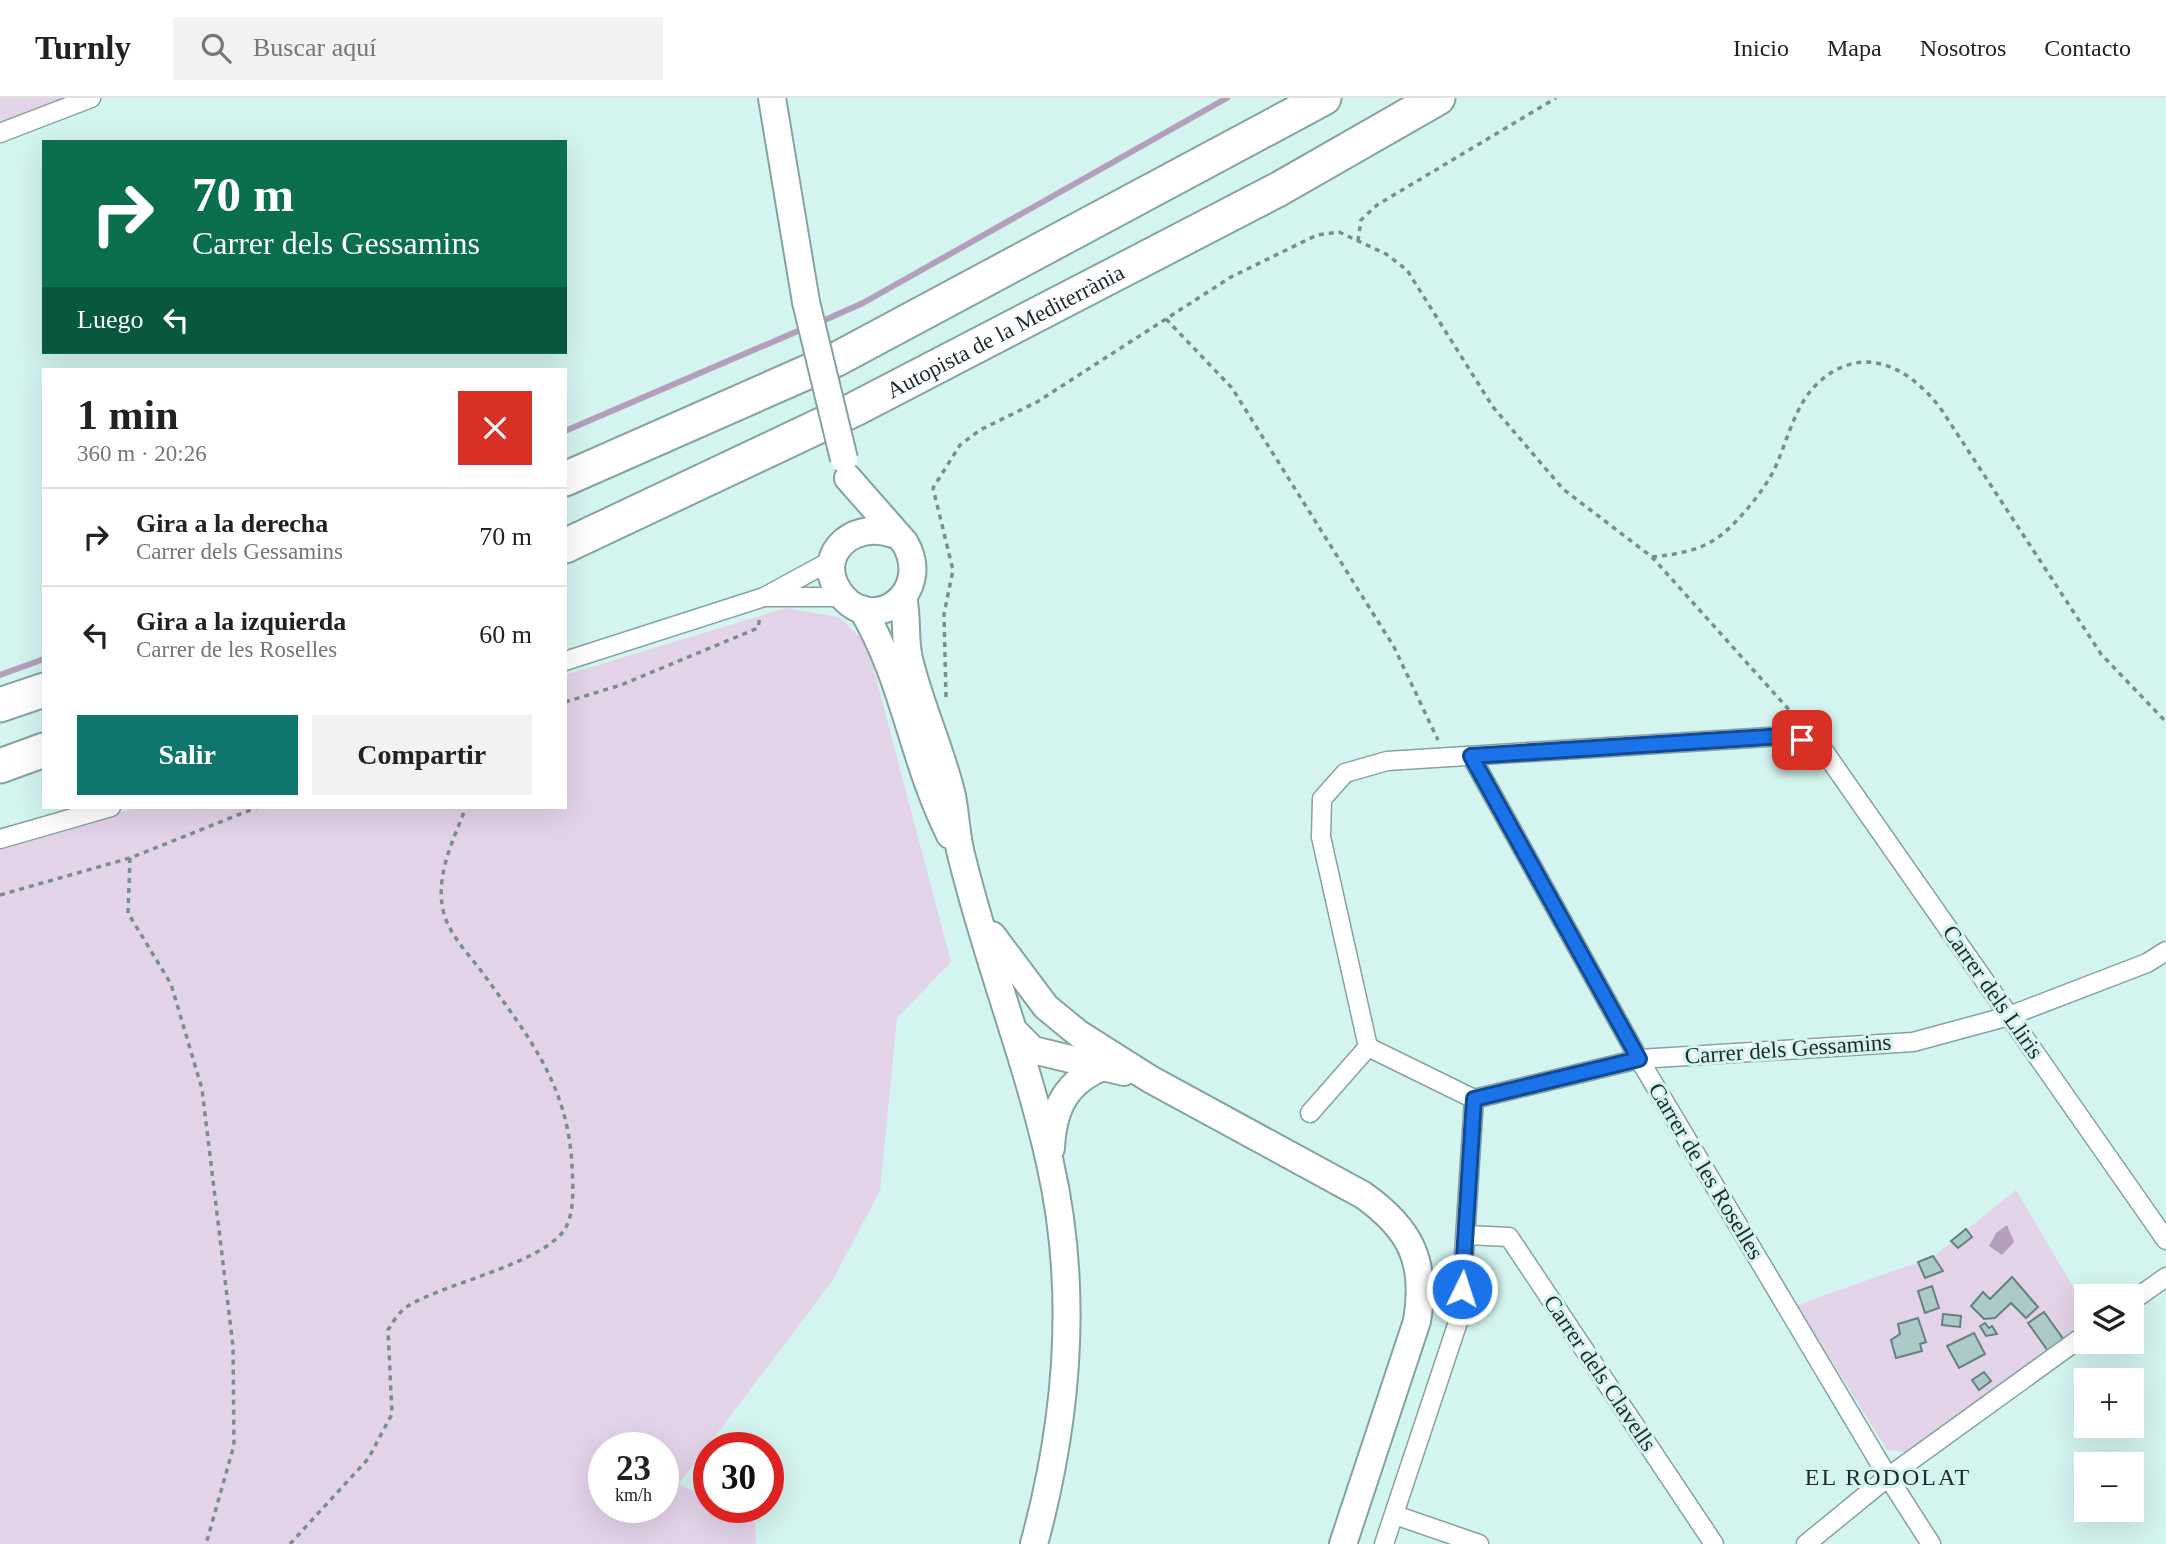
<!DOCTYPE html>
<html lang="es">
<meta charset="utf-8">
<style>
:root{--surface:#fff;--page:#f2f2f2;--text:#222;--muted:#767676;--line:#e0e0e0;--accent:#0f766e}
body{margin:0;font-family:"Times New Roman",serif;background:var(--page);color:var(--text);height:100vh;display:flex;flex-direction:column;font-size:26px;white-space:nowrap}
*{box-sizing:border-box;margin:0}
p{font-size:23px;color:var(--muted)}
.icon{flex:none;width:38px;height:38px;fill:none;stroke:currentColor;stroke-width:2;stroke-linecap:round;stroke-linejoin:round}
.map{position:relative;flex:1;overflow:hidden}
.panel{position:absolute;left:42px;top:270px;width:525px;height:441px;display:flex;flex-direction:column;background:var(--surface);border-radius:0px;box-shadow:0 7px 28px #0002}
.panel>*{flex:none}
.top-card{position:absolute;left:42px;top:42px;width:525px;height:214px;border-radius:0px;box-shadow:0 7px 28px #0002;background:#0b6e4f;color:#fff;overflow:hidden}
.tools{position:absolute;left:2074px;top:1186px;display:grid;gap:14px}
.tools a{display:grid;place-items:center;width:70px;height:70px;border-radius:0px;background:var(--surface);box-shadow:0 7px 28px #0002;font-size:35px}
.speed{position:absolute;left:588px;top:1334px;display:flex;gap:14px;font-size:35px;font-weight:700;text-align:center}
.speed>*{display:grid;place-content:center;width:91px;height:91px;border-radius:50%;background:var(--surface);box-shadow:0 7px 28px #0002;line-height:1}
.speed small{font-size:18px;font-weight:400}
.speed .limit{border:10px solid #d22;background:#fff;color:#111}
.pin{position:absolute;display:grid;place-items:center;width:60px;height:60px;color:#fff;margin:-30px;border-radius:14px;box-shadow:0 4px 10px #0006}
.me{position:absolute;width:77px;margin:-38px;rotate:4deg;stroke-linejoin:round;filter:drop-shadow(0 0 5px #0008)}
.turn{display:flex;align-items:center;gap:24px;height:147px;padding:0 35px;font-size:32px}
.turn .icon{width:91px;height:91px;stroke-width:2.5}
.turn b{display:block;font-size:49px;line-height:60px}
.then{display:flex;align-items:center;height:66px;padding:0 35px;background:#0003;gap:14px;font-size:26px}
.round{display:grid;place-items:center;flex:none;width:74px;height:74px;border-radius:0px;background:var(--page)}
.overview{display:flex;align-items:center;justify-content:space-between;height:119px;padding:0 35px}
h1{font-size:42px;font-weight:600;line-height:52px}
.button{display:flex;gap:14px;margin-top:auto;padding:14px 35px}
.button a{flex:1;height:80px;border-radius:0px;background:var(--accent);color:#fff;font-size:28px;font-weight:600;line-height:80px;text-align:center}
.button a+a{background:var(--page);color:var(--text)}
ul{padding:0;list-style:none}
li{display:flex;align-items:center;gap:21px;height:98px;padding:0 35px;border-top:2px solid var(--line)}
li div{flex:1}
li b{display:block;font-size:26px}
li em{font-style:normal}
header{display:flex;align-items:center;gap:42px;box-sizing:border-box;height:98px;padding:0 35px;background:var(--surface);border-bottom:2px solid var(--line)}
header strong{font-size:33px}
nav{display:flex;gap:38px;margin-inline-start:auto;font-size:24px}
.search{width:490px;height:63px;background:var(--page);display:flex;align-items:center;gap:18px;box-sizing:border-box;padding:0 24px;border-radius:0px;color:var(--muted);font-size:26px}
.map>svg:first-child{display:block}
</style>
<header>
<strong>Turnly</strong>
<div class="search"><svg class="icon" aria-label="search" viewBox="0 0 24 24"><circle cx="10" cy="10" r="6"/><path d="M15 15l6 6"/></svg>Buscar aquí</div>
<nav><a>Inicio</a><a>Mapa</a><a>Nosotros</a><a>Contacto</a></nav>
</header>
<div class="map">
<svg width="2166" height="1446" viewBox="0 0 2166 1446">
<rect width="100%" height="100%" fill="#d4f4f0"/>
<g fill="#e3d3e9" fill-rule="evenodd">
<path d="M0 0H82L0 29Z"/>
<path d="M786 510 839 519 867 546 951 864 897 920 880 1093 832 1183 679 1386 709 1401V1409H724L755 1424 756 1446H0V751L138 709H565V577ZM604 1349H663V1409H604Z"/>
<path d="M2016 1092 2086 1211V1226L1907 1354 1887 1352 1797 1207 1933 1159Z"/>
</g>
<path fill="#b39fbb" d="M2007 1127 2014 1144 2002 1157 1989 1148 1996 1135Z"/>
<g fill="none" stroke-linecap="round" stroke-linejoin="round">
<g stroke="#b39fbb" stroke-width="6">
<path d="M818 225 863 205 1227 0"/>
<path d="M565 333 805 230"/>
<path d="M0 577 44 561"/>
</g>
</g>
<g fill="#abcac7" stroke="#64817e" stroke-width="2">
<path d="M1966 1131 1972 1139 1958 1150 1951 1143Z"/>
<path d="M1933 1158 1943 1173 1925 1180 1918 1164Z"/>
<path d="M2012 1179 2038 1209 2026 1220 2011 1205 1995 1220 1984 1221 1971 1208 1983 1194 1990 1201Z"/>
<path d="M1932 1188 1939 1210 1925 1215 1918 1193Z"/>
<path d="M2044 1214 2064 1242 2048 1253 2028 1225Z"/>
<path d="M1943 1216 1961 1218 1960 1229 1942 1227Z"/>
<path d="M1918 1220 1926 1244 1920 1246 1922 1253 1896 1260 1891 1242 1900 1236 1898 1226Z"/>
<path d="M1985 1225 1989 1230 1992 1228 1997 1236 1986 1238 1980 1228Z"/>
<path d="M1974 1235 1985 1256 1959 1270 1947 1248Z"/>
<path d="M1984 1274 1991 1283 1979 1292 1972 1282Z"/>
</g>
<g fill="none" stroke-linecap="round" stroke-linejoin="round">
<g stroke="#85a39f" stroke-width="21">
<g id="minor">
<path d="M0 35 91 0"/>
<path d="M768 499H843"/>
<path d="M565 563 764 499 834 461"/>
<path d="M1471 658 1639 961 1888 1379 1931 1446"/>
<path d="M0 741 111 709"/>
<path d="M1368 949 1321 739 1322 701 1345 675 1387 663 1784 638 1819 646 2166 1142"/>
<path d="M1368 949 1474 1001 1639 961 1913 944 2009 918 2147 865 2166 853"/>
<path d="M1310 1015 1368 949"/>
<path d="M1466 1137 1509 1139 1714 1446"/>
<path d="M2132 1203 2166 1179"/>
<path d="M1395 1417 1479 1446"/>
<path d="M1384 1446 1460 1218 1474 1001"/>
<path d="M1806 1446 1888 1379 2086 1236"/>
</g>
</g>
<g stroke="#85a39f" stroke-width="30">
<g id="secondary">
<path d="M772 0 806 204"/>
<path d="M848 380 905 445C933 495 875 536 843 499 811 462 849 421 893 436"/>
<path d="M903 499C908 520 904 540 909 561 920 608 941 651 952 698 956 718 956 740 962 760 987 863 1027 961 1050 1065 1079 1193 1068 1321 1034 1446"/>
<path d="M862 511C904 581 913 664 950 737"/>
<path d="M992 837 1046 909 1079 936 1150 981 1363 1097C1411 1131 1427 1164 1417 1223L1343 1446"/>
<path d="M1013 932 1033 952 1124 974"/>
<path d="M1051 1050C1053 1010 1066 983 1105 968"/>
</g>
</g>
<g stroke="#85a39f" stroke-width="37">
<g id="motorway">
<path d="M565 381 837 261 1324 0"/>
<path id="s1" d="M565 448 855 311 1279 91 1438 0"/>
<path d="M0 607 44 592"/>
<path d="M0 668 44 652"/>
</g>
</g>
<g stroke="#788e8b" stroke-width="3.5" stroke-dasharray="5 5" stroke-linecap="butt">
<path d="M1358 143 1361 122 1377 107 1556 0"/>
<path d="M1166 221 1232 290 1394 549 1438 642"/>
<path d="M1652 459C1680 456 1705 452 1726 433 1742 419 1763 393 1773 374 1787 346 1794 306 1819 284 1864 244 1910 270 1941 311L2101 556 2166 624"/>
<path d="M946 599 944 516 953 472 933 390 960 347 980 332 1037 304 1231 179 1317 137 1339 134 1386 156 1407 172 1493 309 1563 391 1652 459 1800 624"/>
<path d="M565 604 621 587 758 530 760 518"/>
<path d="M130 760 128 815 171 886 202 991 233 1248 234 1347 206 1446"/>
<path d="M0 797 130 760 258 709"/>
<path d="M290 1446 368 1361 392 1316 388 1232C393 1224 400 1212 408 1208 445 1185 542 1166 565 1131 575 1114 573 1087 572 1068 568 986 528 938 482 874 469 857 450 837 444 816 434 779 453 743 466 709"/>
</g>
<use href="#minor" stroke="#fff" stroke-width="18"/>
<use href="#secondary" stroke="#fff" stroke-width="26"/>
<use href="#motorway" stroke="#fff" stroke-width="33"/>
<g stroke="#85a39f" stroke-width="30" stroke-linecap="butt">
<path id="secondary-bridge" d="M806 204 844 361"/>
</g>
<use href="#secondary-bridge" stroke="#fff" stroke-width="26"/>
</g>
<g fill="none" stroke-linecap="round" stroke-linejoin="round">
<g stroke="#114b97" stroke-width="18">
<path id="route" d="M1462 1191 1474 1001 1639 961 1471 658 1784 638 1802 642"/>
</g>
<use href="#route" stroke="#1a73e8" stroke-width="12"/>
</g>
<g text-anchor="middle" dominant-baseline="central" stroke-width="6" stroke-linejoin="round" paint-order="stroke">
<g font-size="23" fill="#1f2b29" stroke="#d4f4f0">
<text stroke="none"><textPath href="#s1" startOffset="490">Autopista de la Mediterrània</textPath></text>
<text transform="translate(1993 894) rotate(55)">Carrer dels Lliris</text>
<text transform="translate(1788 951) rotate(-4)">Carrer dels Gessamins</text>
<text transform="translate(1706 1073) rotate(59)">Carrer de les Roselles</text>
<text transform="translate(1600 1275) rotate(56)">Carrer dels Clavells</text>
</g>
<g font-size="24" letter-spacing="2" fill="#1f2b29" stroke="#d4f4f0">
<text x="1888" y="1379">EL RODOLAT</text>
</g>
</g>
</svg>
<div class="tools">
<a><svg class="icon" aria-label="layers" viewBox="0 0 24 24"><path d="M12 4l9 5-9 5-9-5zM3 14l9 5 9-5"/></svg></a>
<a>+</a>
<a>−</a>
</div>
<div class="speed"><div>23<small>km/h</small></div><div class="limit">30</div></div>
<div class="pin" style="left:1802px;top:642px;background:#d93025"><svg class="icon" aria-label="arrive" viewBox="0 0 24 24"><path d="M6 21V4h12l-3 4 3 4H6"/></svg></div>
<svg class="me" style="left:1462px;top:1191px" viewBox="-20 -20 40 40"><circle r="17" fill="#1a73e8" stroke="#fff" stroke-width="3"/><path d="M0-11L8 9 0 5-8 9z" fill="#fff"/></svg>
<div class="top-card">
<div class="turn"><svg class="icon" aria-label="right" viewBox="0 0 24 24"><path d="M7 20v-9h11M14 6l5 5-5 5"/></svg><div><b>70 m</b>Carrer dels Gessamins</div></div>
<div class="then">Luego<svg class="icon" aria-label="left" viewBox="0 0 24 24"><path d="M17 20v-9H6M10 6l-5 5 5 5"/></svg></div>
</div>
<section class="panel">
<div class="overview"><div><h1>1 min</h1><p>360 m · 20:26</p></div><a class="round" style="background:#d93025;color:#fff"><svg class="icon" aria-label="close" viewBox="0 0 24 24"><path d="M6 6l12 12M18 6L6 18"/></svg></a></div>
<ul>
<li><svg class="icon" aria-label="right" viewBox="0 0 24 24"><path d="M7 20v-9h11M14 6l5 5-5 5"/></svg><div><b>Gira a la derecha</b><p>Carrer dels Gessamins</p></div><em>70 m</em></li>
<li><svg class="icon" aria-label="left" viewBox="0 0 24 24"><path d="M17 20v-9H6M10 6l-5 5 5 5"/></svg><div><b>Gira a la izquierda</b><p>Carrer de les Roselles</p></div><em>60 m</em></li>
</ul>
<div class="button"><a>Salir</a><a>Compartir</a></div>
</section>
</div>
